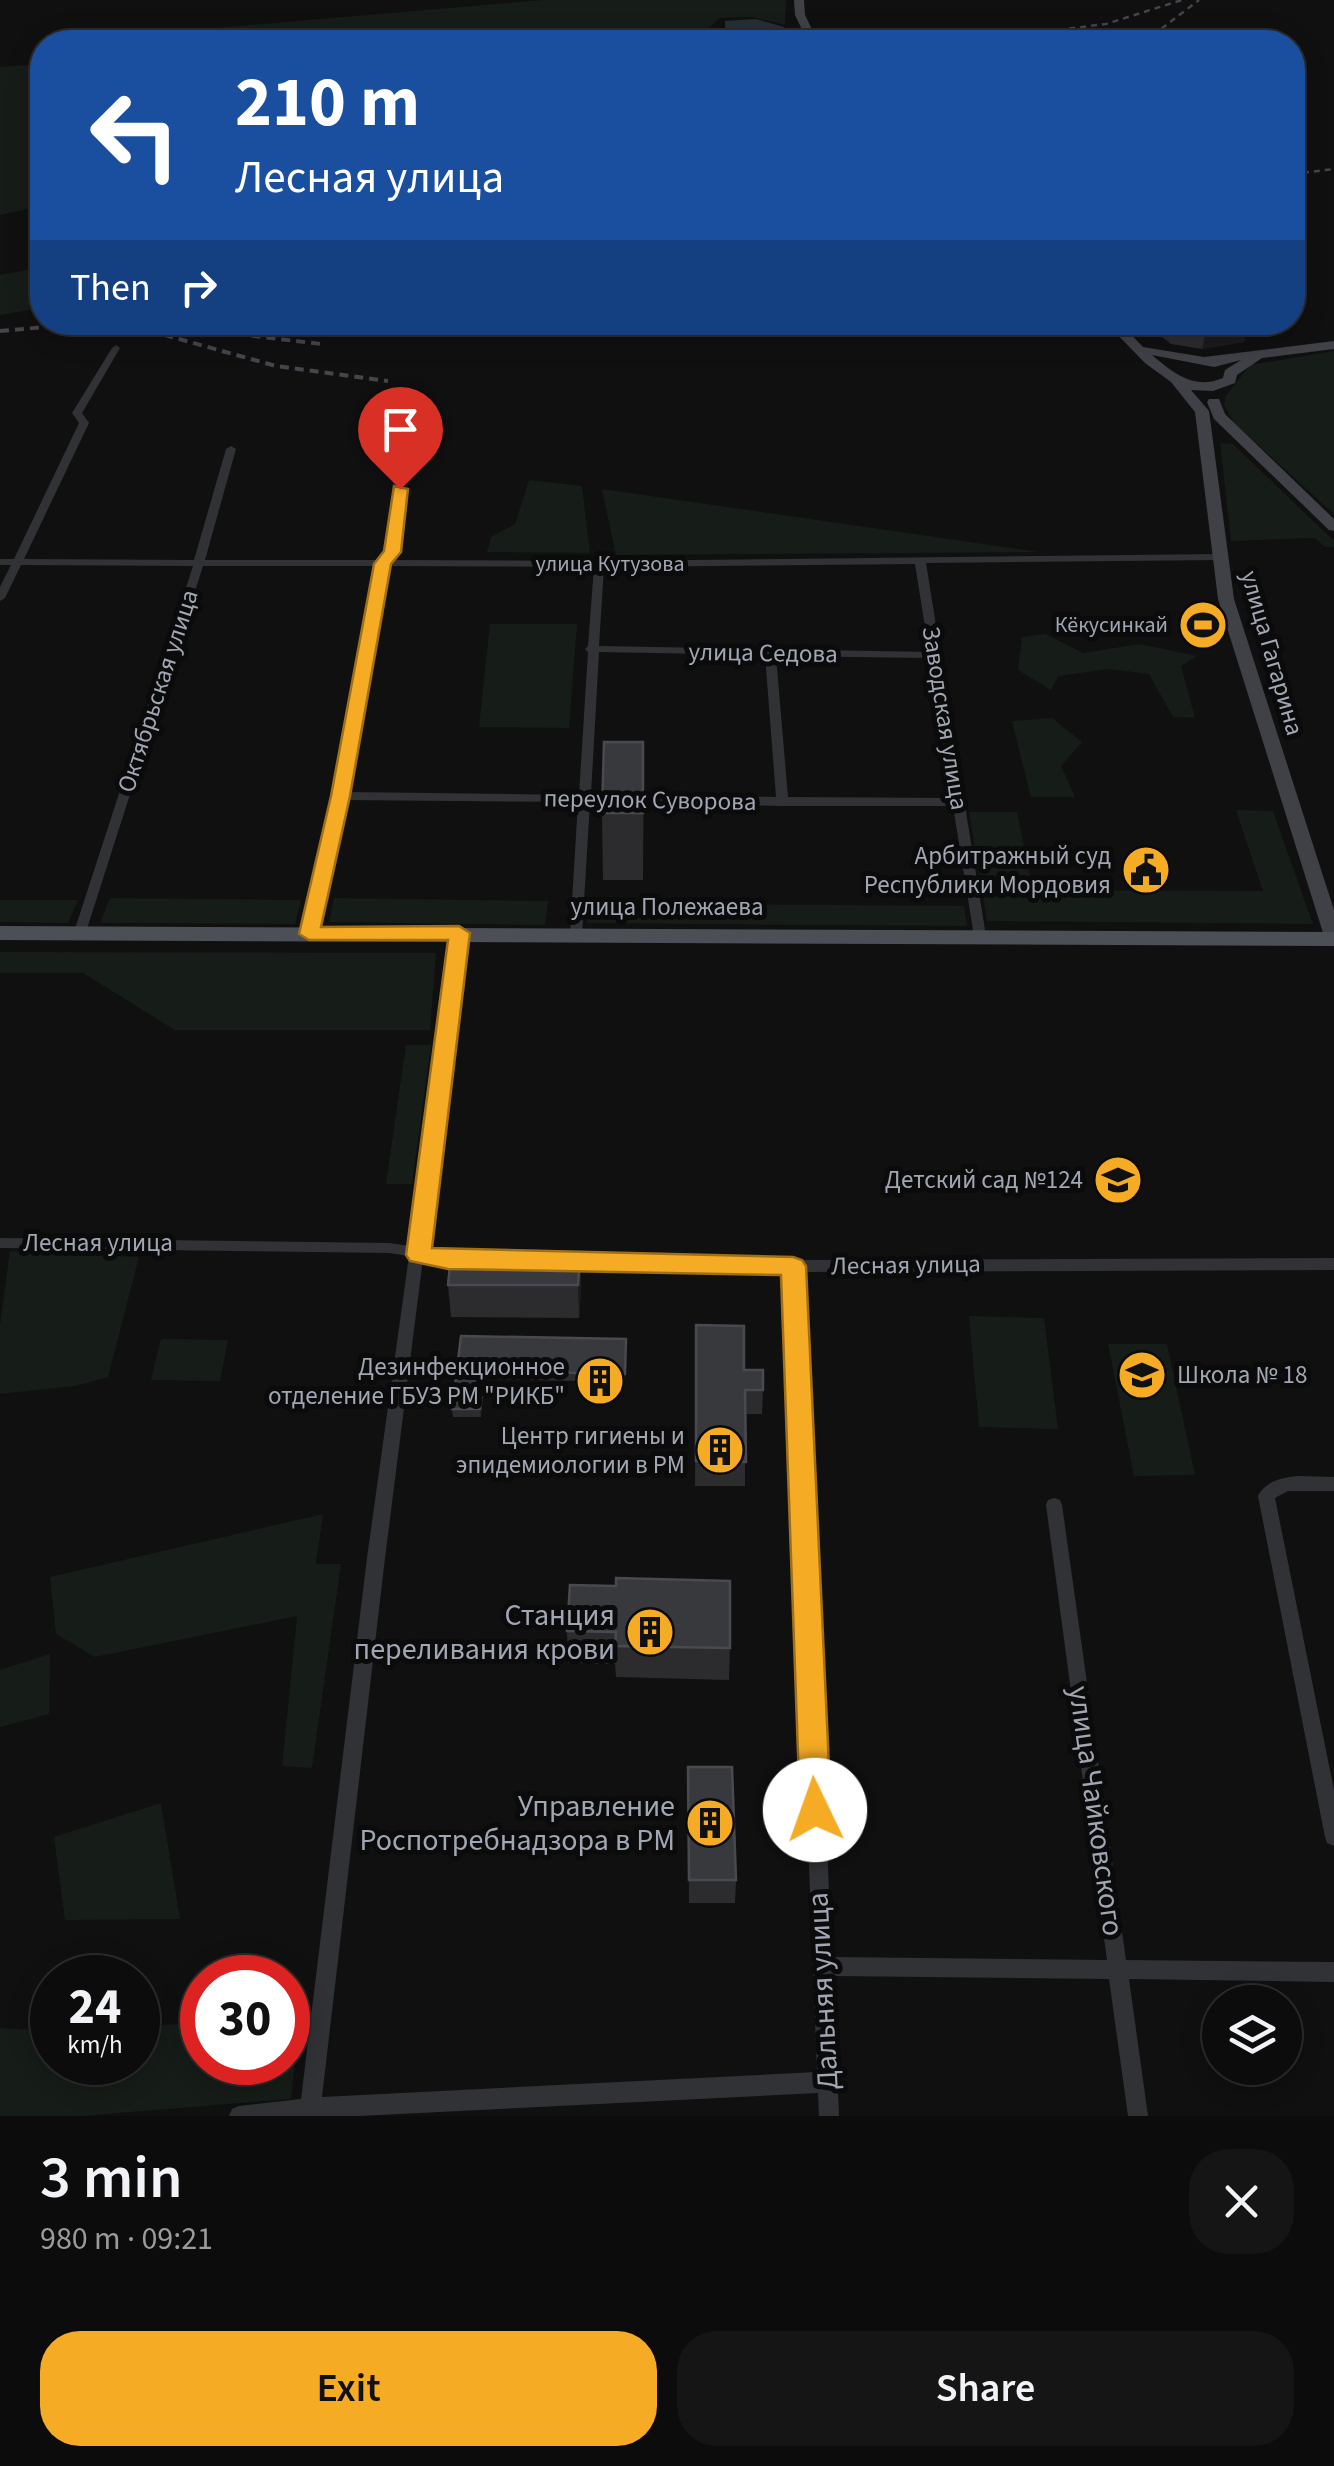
<!DOCTYPE html>
<meta charset="utf-8">
<style>
:root{--surface:#0c0c0d;--page:#151516;--text:#f1f3f6;--muted:#9a9b9d;--line:#2c2c2e;--accent:#f5ac24}
body{margin:0;font-family:"Source Sans 3",sans-serif;background:var(--page);color:var(--text);height:100vh;display:flex;flex-direction:column;font-size:38px;white-space:nowrap}
*{box-sizing:border-box;margin:0}
p{font-size:32px;color:var(--muted)}
.icon{flex:none;width:55px;height:55px;fill:none;stroke:currentColor;stroke-width:2;stroke-linecap:round;stroke-linejoin:round}
.map{position:relative;height:2116px;overflow:hidden}
.sheet{display:flex;flex-direction:column;background:var(--surface);flex:1}
.sheet>*{flex:none}
.banner{position:absolute;left:30px;top:30px;width:1275px;height:305px;border-radius:40px;box-shadow:0 5px 25px #0003,0 0 0 2px var(--line);background:#1a4fa0;color:#fff;overflow:hidden}
.controls{position:absolute;left:1202px;top:1985px;display:grid;gap:20px}
.controls a{display:grid;place-items:center;width:100px;height:100px;border-radius:50%;background:var(--surface);box-shadow:0 5px 25px #0003,0 0 0 2px var(--line);font-size:50px}
.speed{position:absolute;left:30px;top:1955px;display:flex;gap:20px;font-size:50px;font-weight:700;text-align:center}
.speed>*{display:grid;place-content:center;width:130px;height:130px;border-radius:50%;background:var(--surface);box-shadow:0 5px 25px #0003,0 0 0 2px var(--line);line-height:1}
.speed small{font-size:25px;font-weight:400}
.speed .limit{border:15px solid #d22;background:#fff;color:#111}
.pin{position:absolute;display:grid;place-items:center;width:85px;height:85px;color:#fff;margin:-102px -42px;border-radius:50% 50% 50% 0;rotate:-45deg;box-shadow:0 0 10px #0007}
.pin .icon{rotate:45deg}
.me{position:absolute;width:110px;margin:-55px;rotate:357deg;stroke-linejoin:round;filter:drop-shadow(0 0 8px #0008)}
.turn{display:flex;align-items:center;gap:35px;height:210px;padding:0 40px;font-size:45px}
.turn .icon{width:130px;height:130px;stroke-width:2.5}
.turn b{display:block;font-size:70px;line-height:85px}
.then{display:flex;align-items:center;height:95px;padding:0 40px;background:#0003;gap:20px;font-size:38px}
.round{display:grid;place-items:center;flex:none;width:105px;height:105px;border-radius:40px;background:var(--page)}
.overview{display:flex;align-items:center;justify-content:space-between;height:170px;padding:0 40px}
h1{font-size:60px;font-weight:600;line-height:75px}
.action{display:flex;gap:20px;margin-top:auto;padding:20px 40px}
.action a{flex:1;height:115px;border-radius:40px;background:var(--accent);color:#111;font-size:40px;font-weight:600;line-height:115px;text-align:center}
.action a+a{background:var(--page);color:var(--text)}
.map>svg:first-child{display:block}
</style>
<div class="map">
<svg width="1334" height="2116" viewBox="0 0 1334 2116">
<rect width="100%" height="100%" fill="#101011"/>
<g fill="#161c17">
<path d="M543 0H786L785 25 751 17 719 18 707 30 643 42H187L180 31Z"/>
<path d="M42 64V206L0 215V67Z"/>
<path d="M42 267V308L0 315V275Z"/>
<path d="M1334 351V514L1234 423 1224 405 1226 396 1250 365Z"/>
<path d="M1220 443 1233 444 1334 541V547H1325L1315 538 1231 541Z"/>
<path d="M529 480 582 486 590 553 487 552 491 537 515 524Z"/>
<path d="M602 489 1039 552 616 555Z"/>
<path d="M490 624H577L569 728 479 727Z"/>
<path d="M1045 634 1083 653 1140 644 1197 656 1181 666 1195 718 1173 717 1149 674 1109 669 1058 676 1051 690 1018 670 1022 637Z"/>
<path d="M1052 718 1082 742 1061 766 1075 797H1031L1012 721Z"/>
<path d="M1236 810 1273 811 1313 924 987 921 969 812H1017L1033 890 1263 891Z"/>
<path d="M110 898 301 900 295 924 100 923Z"/>
<path d="M334 898 548 901 545 925 329 922Z"/>
<path d="M0 900H78L68 923 0 922Z"/>
<path d="M589 903 964 906 967 926 587 923Z"/>
<path d="M0 952 436 953 430 1030H175L83 973H0Z"/>
<path d="M406 1045H431L412 1184H386Z"/>
<path d="M10 1251 139 1257 108 1377 75 1386 0 1394V1325Z"/>
<path d="M969 1316 1044 1318 1058 1429 979 1427Z"/>
<path d="M161 1339 228 1340 220 1381 151 1380Z"/>
<path d="M1108 1344H1167L1195 1475 1134 1476Z"/>
<path d="M323 1514 316 1564H341L312 1768 282 1766 297 1616 95 1657 56 1634 50 1577Z"/>
<path d="M50 1654 49 1714 0 1727V1670Z"/>
<path d="M161 1803 180 1919 65 1920 54 1837Z"/>
<path d="M300 2016 291 2099 81 2116H0V2028L52 2031V2062H138V2027L202 2022V2062H288V2017Z"/>
</g>
<path fill="#262f35" d="M756 19 784 27 790 39 780 42H675C688 34 709 39 725 29V21Z"/>
<g fill="none" stroke-linecap="round" stroke-linejoin="round">
<g fill="#313236" fill-rule="evenodd">
<path d="M116 345 120 348 82 413 89 423 24 559 194 560 226 449 231 446 236 449 205 560H380L387 552 395 489 400 486 405 489 397 552 391 560 599 561 1219 554 1224 557 1219 560 926 563 986 936 980 940 974 936 953 806H782L590 802 582 935 576 939 570 935 578 802 346 800 315 934 309 938 304 937 303 934 335 796 376 566H203L86 932 80 936 74 932 193 566 21 565 5 598 0 601V587L11 565H0V559H14L79 423 72 413 112 348ZM915 564 929 652 599 646 604 567ZM387 566 594 567 588 646 585 649 588 652 579 795 348 792ZM599 652 765 655 776 797 591 795ZM776 656 930 658 952 798 788 797Z"/>
<path d="M459 929 465 933 425 1248 468 1254 473 1256 476 1260 473 1264 468 1266 423 1259 385 1558 322 2097 817 2072 786 1271 565 1268 560 1266 557 1262 560 1258 793 1260 1334 1258V1270L801 1272 832 1957 1107 1960 1046 1505 1048 1500 1054 1498 1060 1500 1062 1505 1126 1960 1334 1962V1982L1129 1979 1148 2116H1128L1109 1979 833 1976 839 2116H819L818 2093 358 2116H229L232 2109 239 2106 301 2099 367 1558 409 1256 389 1253 0 1248V1238L389 1243 410 1246 453 933Z"/>
<path d="M1297 1476 1334 1477V1491H1288L1275 1498 1334 1790V1846L1327 1843 1325 1837 1258 1496C1266 1481 1281 1478 1297 1476Z"/>
</g>
<g fill="#3f4146" fill-rule="evenodd">
<path d="M794 0H804L805 15 818 42H808L795 15Z"/>
<path d="M1105 322H1119L1143 347 1204 357 1334 341V349L1262 358 1237 375 1235 383 1213 391 1191 390 1209 411 1234 599 1334 910V945L1325 939 1218 599 1195 412 1171 382 1145 363ZM1152 355 1214 367 1241 360 1225 370 1223 378C1195 390 1174 374 1152 355Z"/>
<path d="M1209 399H1219L1225 414 1334 519V531L1329 530 1214 419 1207 402Z"/>
</g>
<path fill="#4d4f56" fill-rule="evenodd" d="M0 926 1334 932V946L0 940Z"/>
<g stroke="#44464c" stroke-width="2.5" stroke-dasharray="6 5" stroke-linecap="butt">
<path d="M960 42 1106 24 1182 0"/>
<path d="M1144 42 1199 0"/>
<path d="M1292 174 1334 169"/>
</g>
<g stroke="#44464c" stroke-width="4" stroke-dasharray="9 6" stroke-linecap="butt">
<path d="M177 327 321 344"/>
<path d="M0 331 57 326 154 332 276 366 388 381"/>
</g>
</g>
<g fill="#2c2c2f">
<path d="M1158 322H1239L1246 328 1244 342 1202 349 1171 344 1156 332Z"/>
<path d="M643 742V880H603L602 813Z"/>
<path d="M580 1256 581 1289 579 1318 451 1317 448 1285Z"/>
<path d="M696 1325 744 1370 763 1390 762 1414H745V1486H695Z"/>
<path d="M461 1336 626 1339 625 1382 485 1379 481 1417H453L452 1409Z"/>
<path d="M570 1585 730 1648 729 1680 616 1677 615 1664 568 1663 567 1631Z"/>
<path d="M688 1767 736 1880 735 1903H689Z"/>
</g>
<g fill="#1b1b1d">
<path d="M1246 328 1244 342 1202 349 1205 335Z"/>
<path d="M643 742 644 807 643 880Z"/>
<path d="M580 1256 581 1289 579 1318 578 1285Z"/>
<path d="M484 1371 485 1379 481 1417 480 1409Z"/>
</g>
<g fill="#38393d" stroke="#494a50" stroke-width="2.5">
<path d="M1163 322H1239L1246 328 1205 335 1173 331Z"/>
<path d="M604 742H643V813H602Z"/>
<path d="M451 1255 580 1256 578 1285H448Z"/>
<path d="M696 1325 744 1326V1370H763V1390H745L746 1462 696 1461Z"/>
<path d="M461 1336 626 1339 625 1374 484 1371 480 1409H452Z"/>
<path d="M616 1578 730 1581V1648L615 1646 616 1632 567 1631 570 1585 616 1586Z"/>
<path d="M688 1767H732L736 1880H689Z"/>
</g>
<path fill="#f5ac24" stroke="#9f7017" stroke-width="2.5" d="M394 486 408 489 401 552 391 564 350 796 321 927 459 926 470 933 432 1248 793 1257 802 1260 806 1266 831 1810 826 1820 815 1824 804 1820 800 1810 781 1275 448 1269 410 1261 406 1255 448 940H309L299 934 331 796 374 564 384 551Z"/>
<defs>
<g id="stadium-disc" transform="scale(2.5)"><circle r="9.5" fill="#f5ac24" stroke="#0b0b0c"/><path d="M0-5a6.5 5 0 1 0 0 10a6.5 5 0 1 0 0-10ZM-3.5-1.8h7v3.6h-7Z" fill="#111"/></g>
<g id="civic-disc" transform="scale(2.5)"><circle r="9.5" fill="#f5ac24" stroke="#0b0b0c"/><path d="M-.6-6.5H3V-4.5H.6V-3L4-1V1h2V6H-6V1h2V-1L-.6-3ZM-1.2 2.5V6h2.4V2.5Z" fill="#111"/></g>
<g id="school-disc" transform="scale(2.5)"><circle r="9.5" fill="#f5ac24" stroke="#0b0b0c"/><path d="M0-5L7-2L0 1L-7-2ZM-4 1L0 2.5L4 1V4Q0 6-4 4Z" fill="#111"/></g>
<g id="building-disc" transform="scale(2.5)"><circle r="9.5" fill="#f5ac24" stroke="#0b0b0c"/><path d="M-4-6H4V6H1V3H-1V6H-4ZM-2.5-4.3h1.7v1.8h-1.7ZM.8-4.3h1.7v1.8H.8ZM-2.5-1h1.7V.8h-1.7ZM.8-1h1.7V.8H.8Z" fill="#111"/></g>
</defs>
<g fill-rule="evenodd">
<use href="#stadium-disc" x="1203" y="625"/>
<use href="#civic-disc" x="1146" y="870"/>
<use href="#school-disc" x="1118" y="1180"/>
<use href="#school-disc" x="1142" y="1375"/>
<use href="#building-disc" x="600" y="1381"/>
<use href="#building-disc" x="720" y="1450"/>
<use href="#building-disc" x="650" y="1632"/>
<use href="#building-disc" x="710" y="1823"/>
</g>
<g text-anchor="middle" dominant-baseline="central" stroke-width="10" stroke-linejoin="round" paint-order="stroke">
<g font-size="22" fill="#a1a6b3" stroke="#0b0b0c">
<text x="610" y="564">улица Кутузова</text>
</g>
<g font-size="22" fill="#a1a6b3" stroke="#0b0b0c" text-anchor="end">
<text x="1168" y="625">Кёкусинкай</text>
</g>
<g font-size="25" fill="#a1a6b3" stroke="#0b0b0c">
<text transform="translate(763 653) rotate(1)">улица Седова</text>
<text transform="translate(1272 653) rotate(74)">улица Гагарина</text>
<text transform="translate(158 691) rotate(-72)">Октябрьская улица</text>
<text transform="translate(945 718) rotate(81)">Заводская улица</text>
<text transform="translate(650 800) rotate(1)">переулок Суворова</text>
<text x="667" y="907">улица Полежаева</text>
<text x="98" y="1243">Лесная улица</text>
<text transform="translate(906 1265) rotate(-1)">Лесная улица</text>
</g>
<g font-size="25" fill="#a1a6b3" stroke="#0b0b0c" text-anchor="end">
<text x="1111" y="856">Арбитражный суд<tspan x="1111" dy="29">Республики Мордовия</tspan></text>
<text x="1083" y="1180">Детский сад №124</text>
<text x="565" y="1367">Дезинфекционное<tspan x="565" dy="29">отделение ГБУЗ РМ "РИКБ"</tspan></text>
<text x="1177" y="1375" text-anchor="start">Школа № 18</text>
<text x="685" y="1436">Центр гигиены и<tspan x="685" dy="29">эпидемиологии в РМ</tspan></text>
</g>
<g font-size="30" fill="#a1a6b3" stroke="#0b0b0c" text-anchor="end">
<text x="615" y="1615">Станция<tspan x="615" dy="34">переливания крови</tspan></text>
<text x="675" y="1806">Управление<tspan x="675" dy="34">Роспотребнадзора в РМ</tspan></text>
</g>
<g font-size="30" fill="#a1a6b3" stroke="#0b0b0c">
<text transform="translate(1096 1811) rotate(82)">улица Чайковского</text>
<text transform="translate(823 1991) rotate(-93)">Дальняя улица</text>
</g>
</g>
</svg>
<div class="controls">
<a><svg class="icon" aria-label="layers" viewBox="0 0 24 24"><path d="M12 4l9 5-9 5-9-5zM3 14l9 5 9-5"/></svg></a>
</div>
<div class="speed"><div>24<small>km/h</small></div><div class="limit">30</div></div>
<div class="pin" style="left:400px;top:489px;background:#d93025"><svg class="icon" aria-label="arrive" viewBox="0 0 24 24"><path d="M6 21V4h12l-3 4 3 4H6"/></svg></div>
<svg class="me" style="left:815px;top:1810px" viewBox="-20 -20 40 40"><circle r="19" fill="#fff"/><path d="M0-13L10 11 0 6-10 11z" fill="#f5ac24"/></svg>
<div class="banner">
<div class="turn"><svg class="icon" aria-label="left" viewBox="0 0 24 24"><path d="M17 20v-9H6M10 6l-5 5 5 5"/></svg><div><b>210 m</b>Лесная улица</div></div>
<div class="then">Then<svg class="icon" aria-label="right" viewBox="0 0 24 24"><path d="M7 20v-9h11M14 6l5 5-5 5"/></svg></div>
</div>
</div>
<section class="sheet">
<div class="overview"><div><h1>3 min</h1><p>980 m · 09:21</p></div><a class="round"><svg class="icon" aria-label="close" viewBox="0 0 24 24"><path d="M6 6l12 12M18 6L6 18"/></svg></a></div>
<div class="action"><a>Exit</a><a>Share</a></div>
</section>
